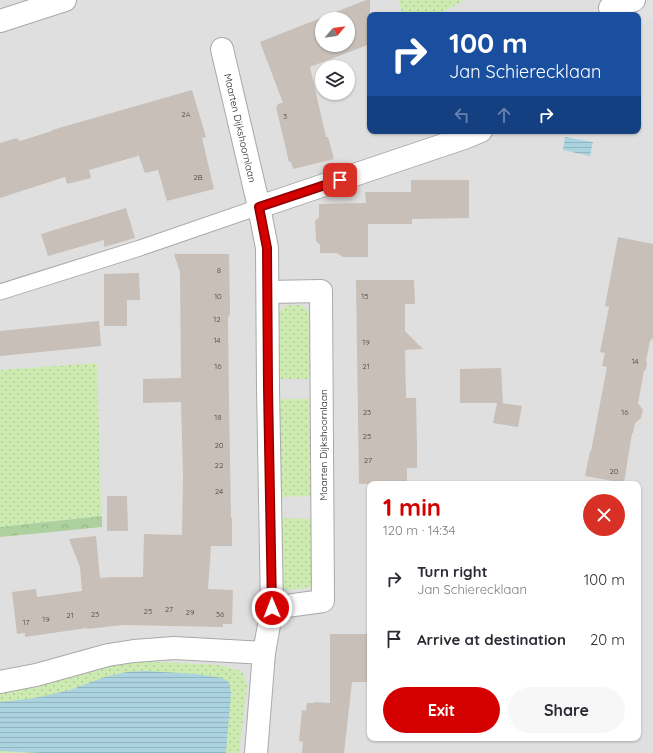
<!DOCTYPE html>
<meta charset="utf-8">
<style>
:root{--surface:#fff;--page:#f7f7f7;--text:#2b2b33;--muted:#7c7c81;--accent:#d40000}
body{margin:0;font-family:Quicksand,sans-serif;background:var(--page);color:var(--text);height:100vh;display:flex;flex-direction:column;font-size:15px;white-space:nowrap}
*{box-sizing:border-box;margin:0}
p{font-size:13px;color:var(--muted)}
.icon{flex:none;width:22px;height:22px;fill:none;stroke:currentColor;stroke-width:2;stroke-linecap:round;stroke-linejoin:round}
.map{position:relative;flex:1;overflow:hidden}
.details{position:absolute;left:367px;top:481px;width:274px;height:260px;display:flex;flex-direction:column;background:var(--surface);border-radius:8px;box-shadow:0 1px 3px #0004}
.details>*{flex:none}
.hud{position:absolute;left:367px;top:12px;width:274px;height:122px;border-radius:8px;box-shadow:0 1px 3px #0004;background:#1a4fa0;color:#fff;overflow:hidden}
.needle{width:26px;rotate:62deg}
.controls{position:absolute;left:315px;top:12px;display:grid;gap:8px}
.controls a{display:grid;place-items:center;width:40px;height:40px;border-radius:50%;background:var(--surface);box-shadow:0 1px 3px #0004;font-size:20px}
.pin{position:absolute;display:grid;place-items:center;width:34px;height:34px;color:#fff;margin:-17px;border-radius:8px;box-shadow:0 2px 6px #0006}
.me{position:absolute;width:44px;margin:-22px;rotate:359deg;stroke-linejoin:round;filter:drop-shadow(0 0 3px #0008)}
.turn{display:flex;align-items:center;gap:14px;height:84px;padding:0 16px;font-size:18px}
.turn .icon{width:52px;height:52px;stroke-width:2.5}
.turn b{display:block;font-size:28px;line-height:34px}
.lanes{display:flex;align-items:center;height:38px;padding:0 16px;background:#0003;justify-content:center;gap:20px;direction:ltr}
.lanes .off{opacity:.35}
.round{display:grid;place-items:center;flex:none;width:42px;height:42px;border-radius:21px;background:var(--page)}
.overview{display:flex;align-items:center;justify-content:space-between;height:68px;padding:0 16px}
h1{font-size:24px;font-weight:800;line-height:30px;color:var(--accent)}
.cta{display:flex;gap:8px;margin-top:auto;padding:8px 16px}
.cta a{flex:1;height:46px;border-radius:24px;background:var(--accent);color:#fff;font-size:16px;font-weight:800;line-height:46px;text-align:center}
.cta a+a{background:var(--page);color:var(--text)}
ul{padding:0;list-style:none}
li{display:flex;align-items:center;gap:12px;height:60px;padding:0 16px}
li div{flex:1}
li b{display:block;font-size:15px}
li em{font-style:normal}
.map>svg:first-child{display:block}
</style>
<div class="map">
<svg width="653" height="753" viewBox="0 0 653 753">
<defs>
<pattern id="grass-dots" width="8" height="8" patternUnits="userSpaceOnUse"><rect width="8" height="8" fill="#cdebb0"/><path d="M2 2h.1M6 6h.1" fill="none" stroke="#b0c997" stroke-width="1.8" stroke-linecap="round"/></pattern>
<pattern id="forest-crowns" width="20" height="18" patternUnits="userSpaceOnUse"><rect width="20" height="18" fill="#add19e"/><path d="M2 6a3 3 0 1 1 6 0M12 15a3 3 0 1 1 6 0" fill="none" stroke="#95b388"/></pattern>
<pattern id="water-rules" width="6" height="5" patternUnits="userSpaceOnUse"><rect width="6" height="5" fill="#aad3df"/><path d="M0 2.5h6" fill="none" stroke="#92b5bf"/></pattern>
</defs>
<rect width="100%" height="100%" fill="#f2efe9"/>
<path fill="#e0dfdf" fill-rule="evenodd" d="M0 0H653V753H0ZM370 15H638V131H370ZM322 19H348V45H322ZM322 67H348V93H322ZM370 484H638V738H370Z"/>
<g fill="url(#grass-dots)">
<path d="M398 0H465L437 15H403Z"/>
<path d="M287 305H301L311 314 310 379H276L277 313Z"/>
<path d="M97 363 101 505 102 516 0 527V370Z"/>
<path d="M278 399H312L313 496 278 497Z"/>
<path d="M282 518 315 519V585L306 588 286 590 281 584Z"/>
<path d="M141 661 220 665 242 671 247 686 239 753H0V691L38 687 97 668Z"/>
</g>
<path fill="url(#forest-crowns)" d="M102 516V527L0 537V527Z"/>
<path fill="#e2e2e2" d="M623 0H653V19L638 28V15H629Z"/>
<g fill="url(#water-rules)">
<path d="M565 137 593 142 590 156 563 150Z"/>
<path d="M146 671 196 674 223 678 229 682 231 693 226 753H43L0 751V702L35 698 70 690 105 677 127 672Z"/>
</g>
<g fill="#c7bfb8" fill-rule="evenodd">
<path d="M366 0H370V44L310 67 326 137H328L334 159 293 169 291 162H289L276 107 278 106 277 104 283 103 260 42ZM322 19H348V45H322Z"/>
<path d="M192 90 206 137 202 138 214 189 167 201 158 170 145 173 137 151 138 156 89 170 91 178 67 184 65 177 0 198V143L17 138 20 141 52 131V130Z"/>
<path d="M411 180H469V218L412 219V224H368V257H343L337 253H320V245L316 241 315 221 319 217V204L366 203 365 192H411Z"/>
<path d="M126 208 135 238 104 247V240L48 256 41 234Z"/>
<path d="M618 237 653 244V338L650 341 646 361 647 363 646 369 644 371 638 403 643 410 641 418 635 423 633 433H632L624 483 585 476 590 451H591L607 367 602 366 605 353 600 352 609 307 605 306Z"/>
<path d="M174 254H229L230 314 228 318 229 403 231 518H232V546H211L208 589 233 590 232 624H223V627L123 625 87 629V628L25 637V633L17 634 12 592 36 589 37 597 82 591 80 567 69 539 96 536 100 578 112 577H143L144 534 182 535 183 476 181 402 143 403V379L181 378 180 272Z"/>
<path d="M139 273 140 300H127V326H104V274Z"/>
<path d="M356 280H414L415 304H405V331L423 349 405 350 406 398H416L417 444V468H407V484H359Z"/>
<path d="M99 321 101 346 0 356V331Z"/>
<path d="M501 368 503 403H501L522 406 518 427 493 423 497 403H460V369Z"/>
<path d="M107 496H127L128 531H107Z"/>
<path d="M330 634H370V682H352L344 753H302L303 742 299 741 302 710 306 711 307 703H314V702L330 703Z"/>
</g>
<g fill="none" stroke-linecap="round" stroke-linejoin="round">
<g stroke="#a9a9a9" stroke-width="17">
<path id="service" d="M0 292 140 248 259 207"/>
</g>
<g stroke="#a9a9a9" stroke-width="24">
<g id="minor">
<path d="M613 15 610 8 634 0"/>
<path d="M222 49 259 207 267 248 268 388 272 608 264 653 256 753"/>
<path d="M259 207 464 138 481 131"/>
<path d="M268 292 321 291 323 601 272 608"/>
<path d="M0 682 36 675 108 655 134 651 174 648 264 653"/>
</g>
</g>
<g stroke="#a9a9a9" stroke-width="24">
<path id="tertiary" d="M0 21 65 0"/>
</g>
<use href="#service" stroke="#fff" stroke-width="15"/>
<use href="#minor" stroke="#fff" stroke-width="22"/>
<use href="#tertiary" stroke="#fff" stroke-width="22"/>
</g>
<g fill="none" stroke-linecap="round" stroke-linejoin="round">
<g stroke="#8a0000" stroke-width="10">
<path id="route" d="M272 608 268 388 267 248 259 207 340 180"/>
</g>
<use href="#route" stroke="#d40000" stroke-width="7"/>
</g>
<g text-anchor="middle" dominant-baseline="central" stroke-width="3.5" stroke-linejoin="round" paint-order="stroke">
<g font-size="8" fill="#4b4948">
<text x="186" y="114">2A</text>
<text x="285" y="116">3</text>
<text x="198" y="177">2B</text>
<text x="219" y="270">8</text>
<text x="218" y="296">10</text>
<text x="365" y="296">15</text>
<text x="217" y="319">12</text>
<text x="217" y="340">14</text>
<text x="366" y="342">19</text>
<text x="635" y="361">14</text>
<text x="218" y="366">16</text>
<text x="366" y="366">21</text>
<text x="367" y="412">23</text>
<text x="625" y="412">16</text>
<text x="218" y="417">18</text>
<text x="367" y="436">25</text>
<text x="219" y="445">20</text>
<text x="368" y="460">27</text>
<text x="219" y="465">22</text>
<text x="614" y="471">20</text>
<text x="219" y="491">24</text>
<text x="169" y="609">27</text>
<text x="148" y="611">25</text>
<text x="190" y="612">29</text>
<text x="95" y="614">23</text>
<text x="220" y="614">36</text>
<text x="70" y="615">21</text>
<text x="46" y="619">19</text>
<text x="26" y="622">17</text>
</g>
<g font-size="10" fill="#222" stroke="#fff">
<text transform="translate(240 128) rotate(77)">Maarten Dijkshoornlaan</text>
<text transform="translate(323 445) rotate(-90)">Maarten Dijkshoornlaan</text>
</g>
</g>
</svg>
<div class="controls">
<a><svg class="needle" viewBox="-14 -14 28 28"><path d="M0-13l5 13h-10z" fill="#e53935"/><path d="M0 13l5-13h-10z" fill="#7c7c81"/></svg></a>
<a><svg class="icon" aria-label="layers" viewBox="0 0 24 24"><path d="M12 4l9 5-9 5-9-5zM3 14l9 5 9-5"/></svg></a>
</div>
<div class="pin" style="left:340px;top:180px;background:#d93025"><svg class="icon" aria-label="arrive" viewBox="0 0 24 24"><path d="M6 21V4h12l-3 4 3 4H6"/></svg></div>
<svg class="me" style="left:272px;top:608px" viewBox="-20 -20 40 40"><circle r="17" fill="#d40000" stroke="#fff" stroke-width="3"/><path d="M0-11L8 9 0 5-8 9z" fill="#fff"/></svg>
<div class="hud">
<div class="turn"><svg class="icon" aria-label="right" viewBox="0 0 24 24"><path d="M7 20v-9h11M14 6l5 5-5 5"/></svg><div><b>100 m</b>Jan Schierecklaan</div></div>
<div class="lanes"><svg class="icon off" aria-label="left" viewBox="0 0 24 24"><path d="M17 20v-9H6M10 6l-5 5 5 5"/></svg><svg class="icon off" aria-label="ahead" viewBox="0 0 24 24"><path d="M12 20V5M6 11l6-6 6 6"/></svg><svg class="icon" aria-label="right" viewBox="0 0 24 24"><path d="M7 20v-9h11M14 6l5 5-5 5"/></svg></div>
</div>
<section class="details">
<div class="overview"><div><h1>1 min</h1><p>120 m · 14:34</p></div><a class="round" style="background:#d93025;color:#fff"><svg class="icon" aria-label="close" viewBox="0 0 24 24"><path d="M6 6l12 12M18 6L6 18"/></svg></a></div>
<ul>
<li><svg class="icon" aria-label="right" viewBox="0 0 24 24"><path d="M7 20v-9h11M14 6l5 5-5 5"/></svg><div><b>Turn right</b><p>Jan Schierecklaan</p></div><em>100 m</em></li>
<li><svg class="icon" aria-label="arrive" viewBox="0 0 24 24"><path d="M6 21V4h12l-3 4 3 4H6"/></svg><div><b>Arrive at destination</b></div><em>20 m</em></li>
</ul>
<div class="cta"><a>Exit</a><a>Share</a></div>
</section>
</div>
